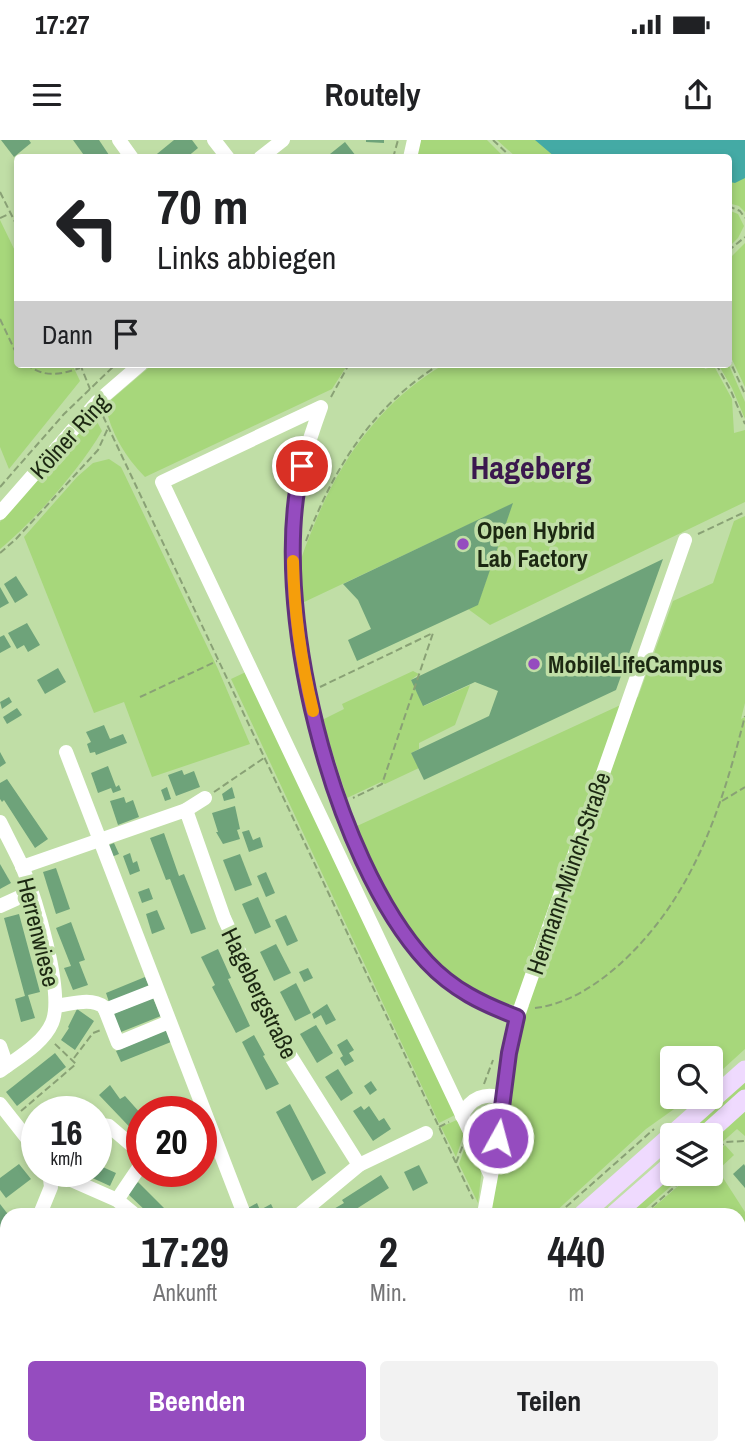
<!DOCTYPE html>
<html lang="de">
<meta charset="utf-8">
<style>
:root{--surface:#fff;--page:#f2f2f2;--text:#202124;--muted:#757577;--accent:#954cbf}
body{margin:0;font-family:"Archivo Narrow",sans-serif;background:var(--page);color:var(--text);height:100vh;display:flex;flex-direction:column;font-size:26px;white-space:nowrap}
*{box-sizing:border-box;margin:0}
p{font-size:23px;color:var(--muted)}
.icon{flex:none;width:38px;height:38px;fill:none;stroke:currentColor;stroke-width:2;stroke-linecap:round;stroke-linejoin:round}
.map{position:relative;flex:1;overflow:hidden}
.panel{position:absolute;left:0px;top:1068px;width:746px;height:247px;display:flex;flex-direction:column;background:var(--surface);border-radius:21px 21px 0 0;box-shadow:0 4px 10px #0003}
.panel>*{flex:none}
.hud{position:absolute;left:14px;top:14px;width:718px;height:214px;border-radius:7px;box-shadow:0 4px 10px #0003;background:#fff;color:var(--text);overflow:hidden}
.controls{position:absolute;left:660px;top:906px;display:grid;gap:14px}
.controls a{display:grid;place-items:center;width:63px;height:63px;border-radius:7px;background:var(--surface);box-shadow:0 4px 10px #0003;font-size:35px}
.speed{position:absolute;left:21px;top:956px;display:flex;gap:14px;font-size:35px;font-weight:700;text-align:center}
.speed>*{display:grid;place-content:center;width:91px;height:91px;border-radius:50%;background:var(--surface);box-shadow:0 4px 10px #0003;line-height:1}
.speed small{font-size:18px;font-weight:400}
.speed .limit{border:10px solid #d22;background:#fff;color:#111}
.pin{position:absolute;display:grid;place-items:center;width:60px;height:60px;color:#fff;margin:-30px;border:4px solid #fff;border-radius:50%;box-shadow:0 2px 7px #0007}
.me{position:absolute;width:77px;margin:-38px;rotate:7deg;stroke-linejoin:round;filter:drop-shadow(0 0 5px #0008)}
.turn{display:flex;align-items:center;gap:24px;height:147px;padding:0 28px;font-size:32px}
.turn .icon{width:91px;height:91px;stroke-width:2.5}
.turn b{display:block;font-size:49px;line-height:60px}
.then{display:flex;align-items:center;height:66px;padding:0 28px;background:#0003;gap:14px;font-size:26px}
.eta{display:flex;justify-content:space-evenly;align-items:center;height:119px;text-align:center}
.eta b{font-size:42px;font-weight:700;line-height:49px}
.cta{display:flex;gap:14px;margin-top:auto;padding:14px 28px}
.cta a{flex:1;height:80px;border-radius:7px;background:var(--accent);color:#fff;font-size:28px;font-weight:700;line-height:80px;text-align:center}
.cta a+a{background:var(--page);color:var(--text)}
.status{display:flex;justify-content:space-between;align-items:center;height:49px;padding:0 35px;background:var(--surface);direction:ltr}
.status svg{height:19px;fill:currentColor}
header{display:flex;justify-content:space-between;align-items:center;height:91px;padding:0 28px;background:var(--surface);font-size:32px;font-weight:700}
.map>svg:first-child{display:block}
</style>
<div class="status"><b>17:27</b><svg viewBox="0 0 49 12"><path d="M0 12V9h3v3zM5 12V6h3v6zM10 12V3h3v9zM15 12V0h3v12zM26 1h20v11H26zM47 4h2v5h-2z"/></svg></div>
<header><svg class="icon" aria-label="menu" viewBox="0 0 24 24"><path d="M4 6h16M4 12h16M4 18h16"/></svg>Routely<svg class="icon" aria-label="share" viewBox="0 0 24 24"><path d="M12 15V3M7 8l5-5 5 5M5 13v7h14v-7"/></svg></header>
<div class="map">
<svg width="745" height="1314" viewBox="0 0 745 1314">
<rect width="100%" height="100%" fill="#c0dea6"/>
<g fill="#a7d77b">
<path d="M421 0H487L504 17 416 18Z"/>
<path d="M497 0H745V72L739 66 728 63V18L516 17Z"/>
<path d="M728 70 738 74 744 86 738 98 728 108Z"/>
<path d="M0 80 17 115 18 224H72L80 241 9 329 0 307Z"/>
<path d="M745 103V247L728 211V120Z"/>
<path d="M728 223 745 262V279L732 248 718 224Z"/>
<path d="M153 224H348L332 249 145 337C125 317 111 293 105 265Z"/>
<path d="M445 224H703L705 229 714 226 732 259 734 293 745 290V362L490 485 468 469 478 464 512 364 300 464C299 453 298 442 299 431 300 418 307 403 312 390 338 323 381 260 445 224Z"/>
<path d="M94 276 102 291C79 330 35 380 0 409V382Z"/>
<path d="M109 319 121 327 218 529 250 604 152 637 124 562 94 573 24 397 77 337 93 323Z"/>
<path d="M745 376V563L741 579 745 577V909L711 940 710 919H672V957H691L646 989 553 1074H490L509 961 517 900 529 866C515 865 500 864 487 858 419 827 382 752 357 686L638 557 673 461 713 443 734 381Z"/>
<path d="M248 531 455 975 439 983 231 539Z"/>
<path d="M413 531 419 534 411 540 424 566 470 545 455 585 419 603V609L411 613 419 628 385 644 381 642 347 658 322 580 344 569 342 564Z"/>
<path d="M745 939V951L694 996H684Z"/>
<path d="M480 967 490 973 484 1014 471 989Z"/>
<path d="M745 969V996L737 989 711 1012 710 999Z"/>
<path d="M459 979 465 991 456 1017 441 987Z"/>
<path d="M468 998 482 1028 478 1063 459 1024Z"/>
<path d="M725 1005 734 1015 718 1030 745 1072V1266L739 1271 738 1074H646L692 1034H710L711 1018Z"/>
<path d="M672 1034H685L639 1074H626Z"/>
<path d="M340 1307H383L379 1314H337Z"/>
<path d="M459 1307H682L672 1314H454Z"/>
</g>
<path fill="#44aaa5" d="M535 0H745V38L735 43 730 42 728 18 555 17Z"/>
<g fill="#6ea37a">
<path d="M1 0H29L31 3 14 17Z"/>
<path d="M73 0H99L111 18H86Z"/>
<path d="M174 0H192L198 8 186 18H152Z"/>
<path d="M366 0H384V3L366 2Z"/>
<path d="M345 2 356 16 325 18Z"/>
<path d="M513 363 478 465 357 521 348 500 371 489 358 460 343 444Z"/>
<path d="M663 419 616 550 424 640 411 613 489 576 498 551 475 542 423 566 411 540Z"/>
<path d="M16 436 28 455 15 463 4 444Z"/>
<path d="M0 447 9 463 0 468Z"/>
<path d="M27 483 40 505 28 512 24 505 17 509 8 493Z"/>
<path d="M4 495 11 507 0 513V497Z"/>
<path d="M58 528 66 542 45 554 37 540Z"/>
<path d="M9 557 12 562 2 569 0 562Z"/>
<path d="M17 568 22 575 7 584 3 577Z"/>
<path d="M104 585 110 599 123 594 127 603 96 615 95 612 90 613 87 604 91 602 86 592Z"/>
<path d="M0 612 6 623 0 627Z"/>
<path d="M108 626 116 647 119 645 121 650 113 653 111 648 98 653 91 633Z"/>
<path d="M182 630 184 635 194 631 200 647 176 656 168 635Z"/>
<path d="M7 639 48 699 35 708 4 660 2 662 0 659V643Z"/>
<path d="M167 647 171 659 165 661 161 650Z"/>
<path d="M232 647 235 658 224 661 222 654Z"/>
<path d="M124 657 126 663 133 660 139 677 118 685 110 661Z"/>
<path d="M235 666 240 689 237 690 240 699 223 704 216 692H218L212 673Z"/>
<path d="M249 690 253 700 260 697 263 707 249 712 242 692Z"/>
<path d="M164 693 179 736 184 734 206 789 191 794 170 739 166 740 150 698Z"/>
<path d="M114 703 119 714 109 718 104 707Z"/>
<path d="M130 713 133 723 137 721 140 731 130 735 123 716Z"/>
<path d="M240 714 252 745 235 751 223 720Z"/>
<path d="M0 724 11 743 0 749Z"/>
<path d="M56 728 70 769 56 774 43 732Z"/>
<path d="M266 732 275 753 266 757 257 736Z"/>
<path d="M149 748 153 759 142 763 138 752Z"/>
<path d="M258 757 271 787 255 794 242 764Z"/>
<path d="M157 770 165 789 152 794 146 774Z"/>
<path d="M19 774 40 852 28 855 35 878 21 882 15 859 25 856 4 778Z"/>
<path d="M286 775 298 801 287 806 275 780Z"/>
<path d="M71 782 85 820 79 822 88 845 73 850 64 828 71 826 56 788Z"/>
<path d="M276 804 291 833 274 841 260 812Z"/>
<path d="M218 809 231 838 228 839 250 886 236 893 212 847 215 845 201 817Z"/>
<path d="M308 828 313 838 304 842 299 832Z"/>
<path d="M145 837 149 846 109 862 106 853Z"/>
<path d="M296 843 311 873 295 881 280 852Z"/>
<path d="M153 858 161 876 121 892 113 874Z"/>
<path d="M327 864 336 880 326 885 321 875 314 879 312 874Z"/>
<path d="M77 869 94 881 75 910 61 900 69 888 68 887Z"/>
<path d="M316 885 333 913 317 923 300 894Z"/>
<path d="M166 890 171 902 121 922 116 911Z"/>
<path d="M254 895 265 915 263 916 279 944 266 950 242 902Z"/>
<path d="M347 899 354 910 349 913 354 921 345 926 340 918 343 916 337 905Z"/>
<path d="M55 913 66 927 17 966 6 952Z"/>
<path d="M338 929 353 953 341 961 325 937Z"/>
<path d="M371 941 377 950 370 955 364 946Z"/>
<path d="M110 945 120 959 125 956 142 975V1000L99 955Z"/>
<path d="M290 964 326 1033 312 1041 276 972Z"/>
<path d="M361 966 364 970 369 966 379 981 384 978 391 989 373 1001 353 971Z"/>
<path d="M19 1024 31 1039 6 1058 0 1050V1038Z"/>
<path d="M96 1024 116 1033 110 1046 77 1031H96Z"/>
<path d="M744 1024 745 1026V1048L733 1034Z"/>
<path d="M419 1025 428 1043 413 1051 404 1032Z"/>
<path d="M381 1035 389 1048 350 1073 351 1074H325L344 1063 342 1060Z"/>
<path d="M138 1042 170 1074H149L127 1053Z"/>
<path d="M257 1063 260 1070 271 1064 276 1074H251L248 1068Z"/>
<path d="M0 1064 7 1073V1082L0 1087Z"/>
<path d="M52 1068 65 1074H49Z"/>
<path d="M7 1277V1304L0 1292V1282Z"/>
<path d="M9 1307H26L30 1314H13Z"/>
<path d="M68 1307H85L89 1314H73Z"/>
<path d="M136 1307H155L160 1314H136L133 1310Z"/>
<path d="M205 1307H223L226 1314H208Z"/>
<path d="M270 1307H286L289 1314H273Z"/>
</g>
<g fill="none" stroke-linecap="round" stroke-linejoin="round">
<g stroke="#89a175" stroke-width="2" stroke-dasharray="7 3.5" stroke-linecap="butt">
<path d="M493 0 512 18"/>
<path d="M393 18 398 0"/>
<path d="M0 52 18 88"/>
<path d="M728 66 740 71 745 78"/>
<path d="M0 78 9 74"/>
<path d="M728 111 745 97"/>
<path d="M0 179 18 217"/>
<path d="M728 217 745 254"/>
<path d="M26 224C44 238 59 235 80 228"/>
<path d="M80 224 90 249"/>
<path d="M716 224 731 251 745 284"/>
<path d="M331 257 349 224"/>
<path d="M103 276 473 1059"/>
<path d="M0 347 64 274 116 224"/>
<path d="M698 394 745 372"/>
<path d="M306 401C334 327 372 267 440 224"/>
<path d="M0 413 16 399 98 310 108 288"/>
<path d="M320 547 433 493 382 644 353 658"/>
<path d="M140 557 217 521"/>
<path d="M214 652 264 618"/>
<path d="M722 661 745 647"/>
<path d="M535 868C567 864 595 846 619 825 693 758 721 670 745 576"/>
<path d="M74 918 93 893 101 890"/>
<path d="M484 944 493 920"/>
<path d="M21 971 76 924 54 903"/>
<path d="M439 987 449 982"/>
<path d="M710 1015 726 1002 745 1001"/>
<path d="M456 1023 463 1005"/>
<path d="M558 1074 654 989"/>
<path d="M644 1074 689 1034"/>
<path d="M348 1314 353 1307"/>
<path d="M445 1314 450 1307"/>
</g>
<g stroke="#fff" stroke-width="14">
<path d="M119 0 132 18"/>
<path d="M214 0 228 18"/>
<path d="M260 18 283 0"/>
<path d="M410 18 414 0"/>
<path d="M0 373 97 262 141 224"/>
<path d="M66 612 244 1074"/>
<path d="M186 670 205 658"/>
<path d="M0 682C7 696 15 711 22 726 35 757 65 853 52 883 43 904 17 918 0 931"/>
<path d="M22 727 186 670 224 778 276 893 359 1025 300 1074"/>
<path d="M0 766 31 752"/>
<path d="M56 866C72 864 91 857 104 867L118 903 164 884"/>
<path d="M105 870 151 852"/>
<path d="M0 906 7 926"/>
<path d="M0 964 37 1011"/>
<path d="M462 976C470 958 486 951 503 959"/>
<path d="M96 984 109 986 142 1014"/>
<path d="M359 1025 426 993"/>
<path d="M51 1031 117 1060 134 1074"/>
<path d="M490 1034 162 342 321 267C308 303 297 337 293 375 280 500 341 730 428 823 453 850 483 864 517 878"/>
<path d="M117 1060 142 1023"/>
<path d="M40 1074 51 1047 49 1031"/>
<path d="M484 1074 498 998 508 913 517 878 685 400"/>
<path d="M0 1160 7 1146"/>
<path d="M0 1221 7 1236"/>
<path d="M0 1272 7 1269"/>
<path d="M52 1307 57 1314"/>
<path d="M116 1307 121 1314"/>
<path d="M199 1307 203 1314"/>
<path d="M263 1307 266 1314"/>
<path d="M569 1307 571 1314"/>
</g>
<g stroke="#efdafe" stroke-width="19">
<path d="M704 996 745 959"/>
<path d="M583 1074 745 930"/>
<path d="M615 1074 672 1024"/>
<path d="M395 1314 399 1307"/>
<path d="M420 1314 425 1307"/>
</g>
</g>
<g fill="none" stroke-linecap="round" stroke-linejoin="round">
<g stroke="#61317c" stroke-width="18">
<path id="route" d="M302 326C268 462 332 719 427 822 453 850 483 864 517 877L509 913 498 998"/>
</g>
<use href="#route" stroke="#954cbf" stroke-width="12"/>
<path stroke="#f59e0b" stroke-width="12" d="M293 421C294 472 301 521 313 571"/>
</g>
<g fill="#954cbf" stroke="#c0dea6" stroke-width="2.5">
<circle cx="463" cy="404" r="7"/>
<circle cx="534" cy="524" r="7"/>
</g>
<g text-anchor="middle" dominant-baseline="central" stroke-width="7" stroke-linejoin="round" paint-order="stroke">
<g font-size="24" fill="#1c2812" stroke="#c0dea6">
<text transform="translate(69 296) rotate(-48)">Kölner Ring</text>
<text transform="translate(568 733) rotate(-71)">Hermann-Münch-Straße</text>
<text transform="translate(39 792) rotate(76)">Herrenwiese</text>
<text transform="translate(260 853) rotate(64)">Hagebergstraße</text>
</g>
<g font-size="24" font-weight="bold" fill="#1c2812" stroke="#c0dea6" text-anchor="start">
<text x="477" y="390">Open Hybrid<tspan x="477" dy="28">Lab Factory</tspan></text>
<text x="548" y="524">MobileLifeCampus</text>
</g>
<g font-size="32" font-weight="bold" fill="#3b184e" stroke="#c0dea6">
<text x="531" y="327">Hageberg</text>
</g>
</g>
</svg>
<div class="controls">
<a><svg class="icon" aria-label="search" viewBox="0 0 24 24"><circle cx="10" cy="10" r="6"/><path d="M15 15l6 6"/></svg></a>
<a><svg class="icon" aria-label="layers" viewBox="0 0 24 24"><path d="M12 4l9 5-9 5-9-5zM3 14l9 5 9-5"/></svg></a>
</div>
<div class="speed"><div>16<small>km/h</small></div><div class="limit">20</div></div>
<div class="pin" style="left:302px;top:326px;background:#d93025"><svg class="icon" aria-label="arrive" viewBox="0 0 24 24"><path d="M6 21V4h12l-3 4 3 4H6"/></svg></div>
<svg class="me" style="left:498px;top:998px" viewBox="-20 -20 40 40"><circle r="17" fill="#954cbf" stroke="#fff" stroke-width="3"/><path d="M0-11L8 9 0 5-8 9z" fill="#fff"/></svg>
<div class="hud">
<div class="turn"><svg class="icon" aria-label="left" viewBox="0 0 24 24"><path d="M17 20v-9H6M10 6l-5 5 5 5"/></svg><div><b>70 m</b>Links abbiegen</div></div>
<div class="then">Dann<svg class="icon" aria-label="arrive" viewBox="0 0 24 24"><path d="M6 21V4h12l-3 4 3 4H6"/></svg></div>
</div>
<section class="panel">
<div class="eta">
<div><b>17:29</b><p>Ankunft</p></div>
<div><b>2</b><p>Min.</p></div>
<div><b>440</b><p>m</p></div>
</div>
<div class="cta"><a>Beenden</a><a>Teilen</a></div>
</section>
</div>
